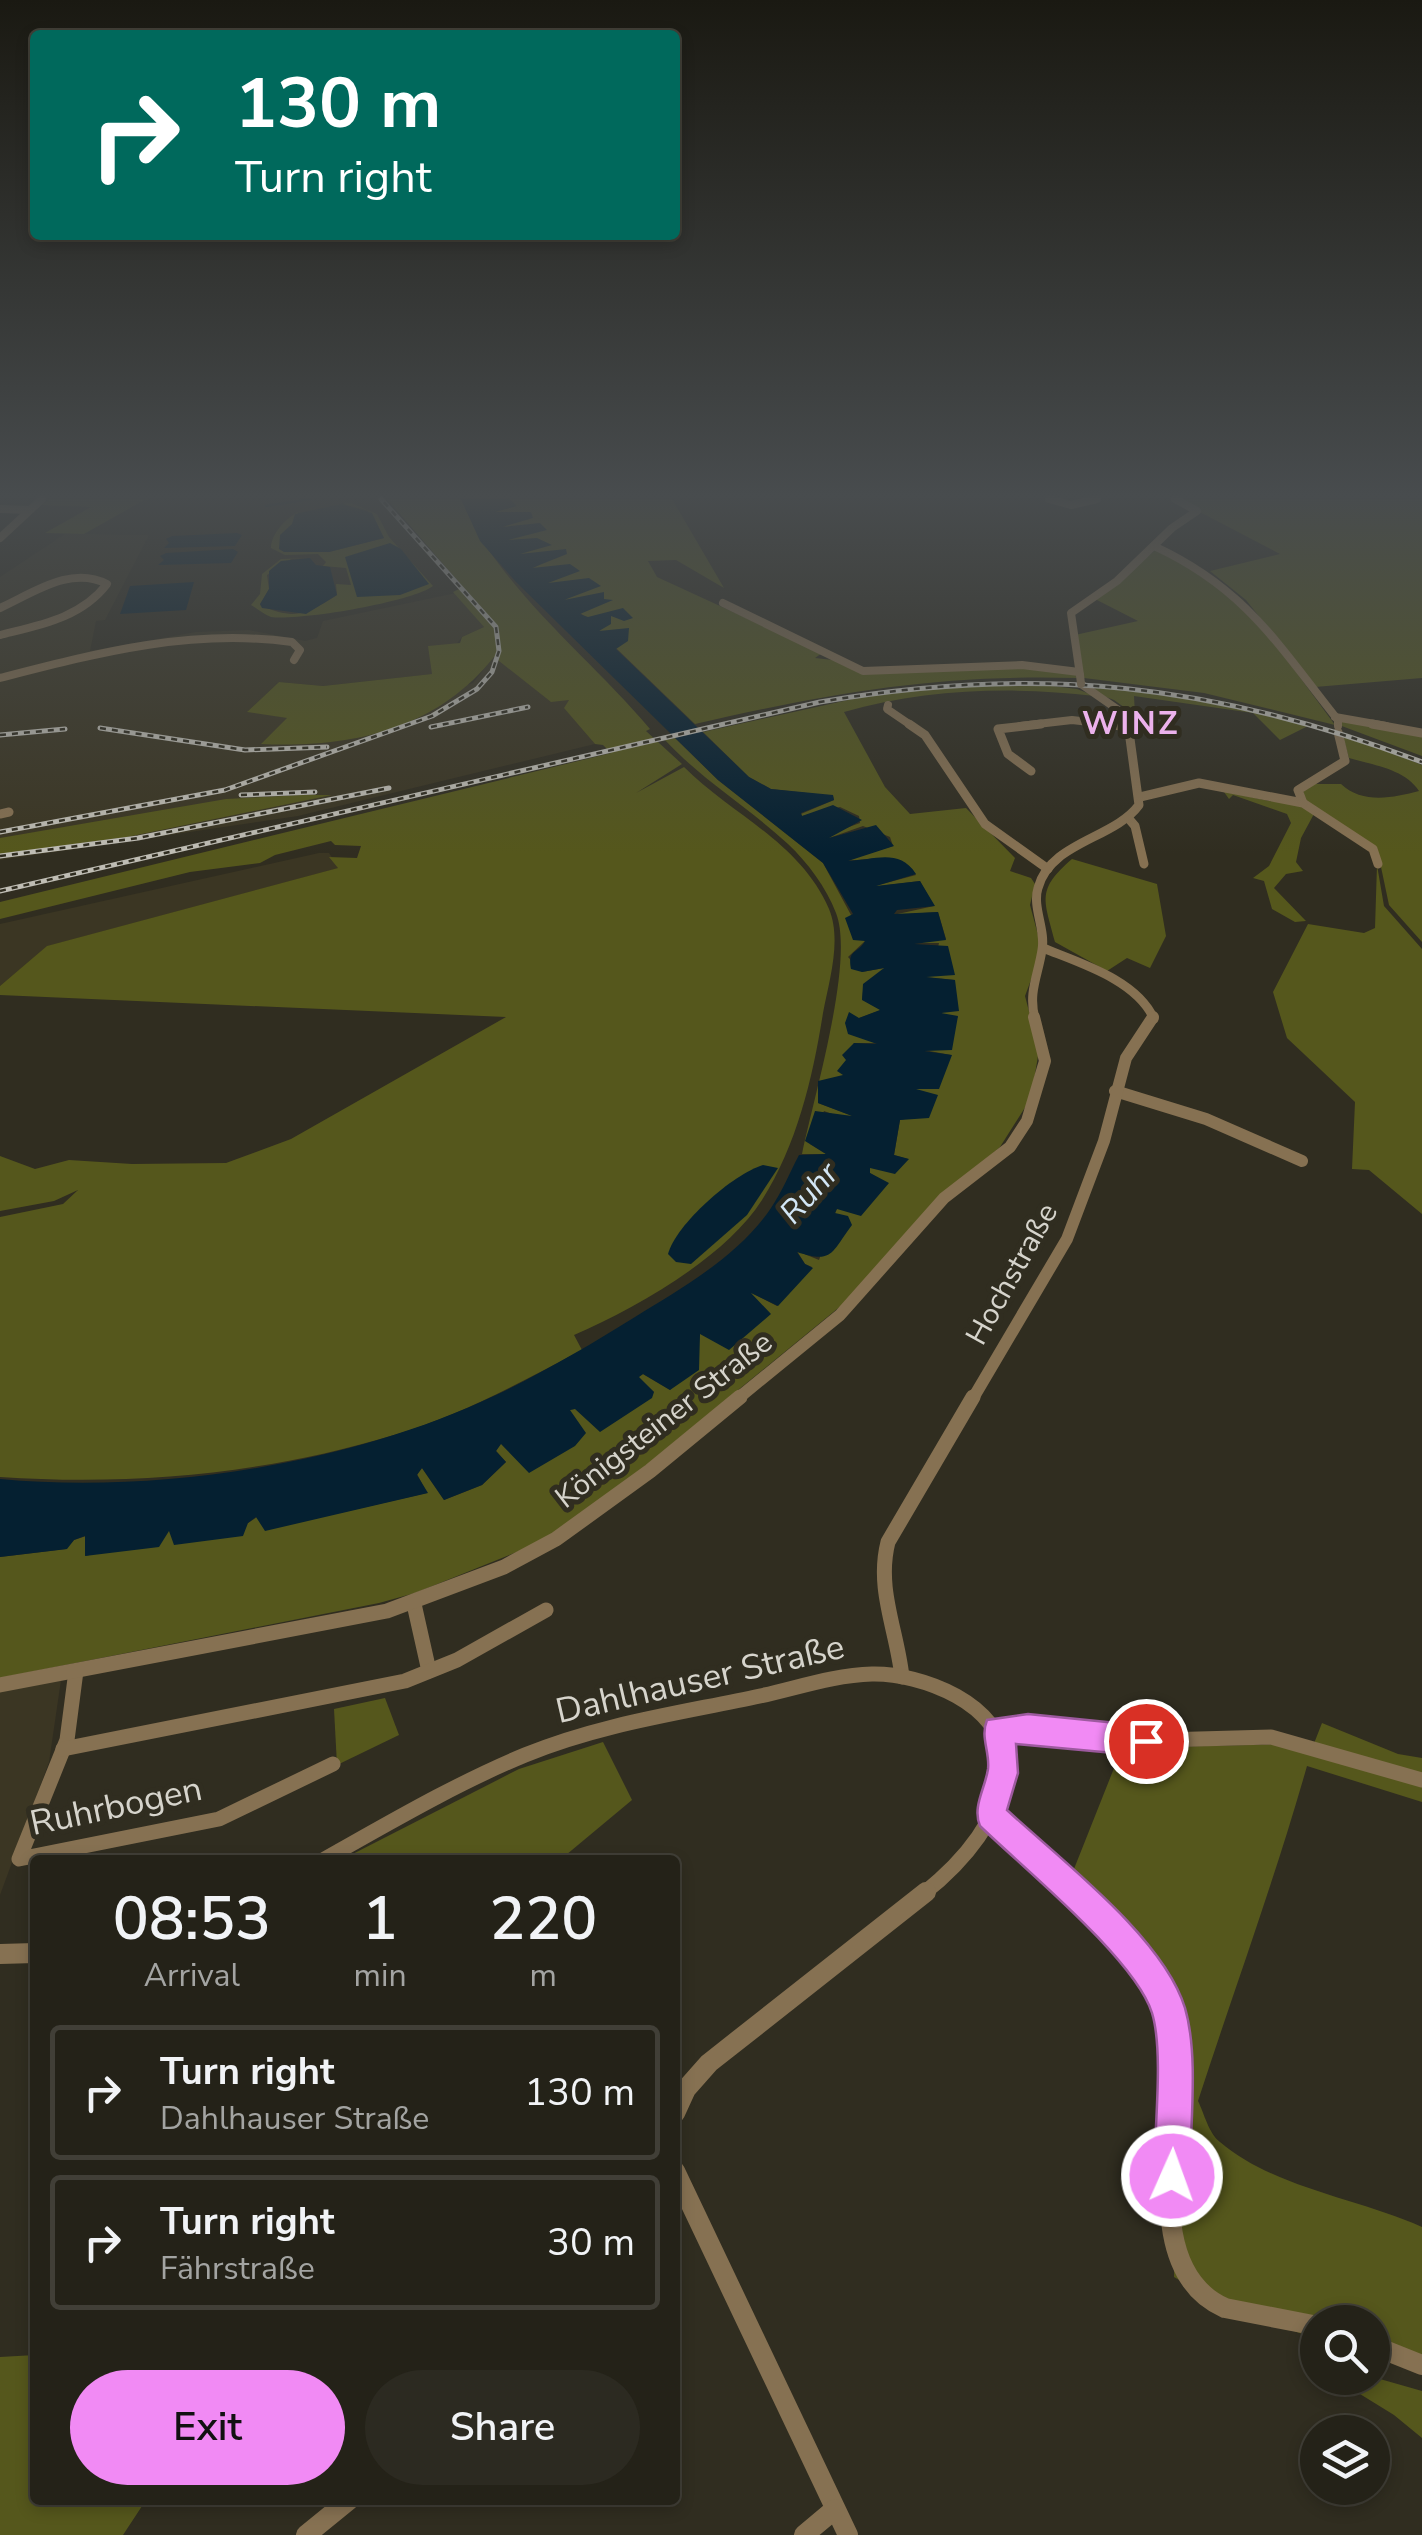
<!DOCTYPE html>
<meta charset="utf-8">
<style>
:root{--surface:#242218;--page:#2c2a21;--text:#f1f3f6;--muted:#a3a4a2;--line:#413f37;--accent:#f18af4}
body{margin:0;font-family:"Nunito Sans",sans-serif;background:var(--page);color:var(--text);height:100vh;display:flex;flex-direction:column;font-size:38px;white-space:nowrap}
*{box-sizing:border-box;margin:0}
p{font-size:32px;color:var(--muted)}
.icon{flex:none;width:55px;height:55px;fill:none;stroke:currentColor;stroke-width:2;stroke-linecap:round;stroke-linejoin:round}
.map{position:relative;flex:1;overflow:hidden}
.side{position:absolute;left:30px;top:1855px;width:650px;height:650px;display:flex;flex-direction:column;background:var(--surface);border-radius:10px;box-shadow:0 5px 15px #0003,0 0 0 2px var(--line)}
.side>*{flex:none}
.banner{position:absolute;left:30px;top:30px;width:650px;height:210px;border-radius:10px;box-shadow:0 5px 15px #0003,0 0 0 2px var(--line);background:#00695c;color:#fff;overflow:hidden}
.buttons{position:absolute;left:1300px;top:2305px;display:grid;gap:20px}
.buttons a{display:grid;place-items:center;width:90px;height:90px;border-radius:50%;background:var(--surface);box-shadow:0 5px 15px #0003,0 0 0 2px var(--line);font-size:50px}
.pin{position:absolute;display:grid;place-items:center;width:85px;height:85px;color:#fff;margin:-42px;border:5px solid #fff;border-radius:50%;box-shadow:0 2px 10px #0007}
.me{position:absolute;width:110px;margin:-55px;rotate:2deg;stroke-linejoin:round;filter:drop-shadow(0 0 8px #0008)}
.turn{display:flex;align-items:center;gap:35px;height:210px;padding:0 40px;font-size:45px}
.turn .icon{width:130px;height:130px;stroke-width:2.5}
.turn b{display:block;font-size:70px;line-height:85px}
.eta{display:flex;justify-content:space-evenly;align-items:center;height:170px;text-align:center}
.eta b{font-size:60px;font-weight:600;line-height:70px}
.button{display:flex;gap:20px;margin-top:auto;padding:20px 40px}
.button a{flex:1;height:115px;border-radius:60px;background:var(--accent);color:#111;font-size:40px;font-weight:600;line-height:115px;text-align:center}
.button a+a{background:var(--page);color:var(--text)}
ul{padding:0;list-style:none}
li{display:flex;align-items:center;gap:30px;height:135px;margin:0 20px 15px;padding:0 20px;border:5px solid var(--line);border-radius:10px}
li div{flex:1}
li b{display:block;font-size:38px}
li em{font-style:normal}
.map>svg:first-child{display:block}
</style>
<div class="map">
<svg width="1422" height="2535" viewBox="0 0 1422 2535">
<rect width="100%" height="100%" fill="#302d20"/>
<g fill="#3b3623">
<path d="M65 534 149 535 105 620 96 621 90 651 196 632 249 630 305 641 317 638 323 621 456 593 484 627 462 637 433 674 323 686 279 682 248 711 288 718 262 743 473 683 494 656 550 701 570 699 565 708 595 744 298 816 0 860V577Z"/>
<path d="M319 853H329L339 868 48 946 0 986V924Z"/>
<path d="M61 1680 49 1762 0 1895V1689Z"/>
</g>
<g fill="#55571c">
<path d="M49 499H146L84 534 45 533 91 507 42 505Z"/>
<path d="M387 499H461C497 587 589 656 650 729L646 731 682 764 636 793 684 767C732 815 800 842 829 909 842 940 829 981 823 1013 813 1077 797 1145 762 1200 725 1258 636 1308 574 1335L582 1350C521 1382 460 1416 394 1435 265 1474 133 1486 0 1477V1217L63 1204 78 1190 54 1201 0 1211V1156L35 1169 69 1160 132 1164 226 1163 291 1139 506 1017 0 995V986L47 946 338 868 329 857 357 858 361 846 335 845 331 841 275 855 260 863 190 872 0 919V902L611 753 603 745 595 744 564 708 569 700 551 702 494 657C436 730 351 748 261 744L287 718 247 712 279 682 323 686 432 674 428 646 460 643 462 637 484 627 453 592 463 587Z"/>
<path d="M488 499H672L724 588 676 560 648 561 657 577 822 653 815 658 850 662 866 670 1029 666 1076 674 1077 678C936 674 831 693 695 724L616 648 622 644 599 630 548 583 551 580 531 569 539 565 533 556 519 554 528 549 507 539 517 535 512 528 501 526 509 523 503 514 494 512 500 510Z"/>
<path d="M1175 499H1422V678L1315 687 1246 600 1210 571 1280 554Z"/>
<path d="M351 503 377 514 389 537 433 586C412 602 299 621 271 617 264 615 258 609 251 605L260 594 262 574 281 559 310 558 291 559 267 575 269 589 260 605C295 621 307 614 337 595L336 584 351 585 346 568 323 566 326 562 318 554 285 555 271 548C271 534 286 518 298 512L284 552H329L384 538 367 510 342 504Z"/>
<path d="M1157 549 1212 576 1243 600 1335 725 1204 693 1084 678 1075 635 1138 621 1095 599Z"/>
<path d="M991 682 1060 683 1053 686 1077 689 1095 696C1013 686 925 689 844 712L885 787 910 814 966 808 1015 858 1010 871 1031 878 1035 884 1030 905 1042 950 1025 996 1039 1050 1031 1098 1000 1147 955 1186 848 1300 637 1473 544 1541 415 1593 379 1603 0 1678V1557L66 1549 74 1540 86 1536V1556L170 1530 248 1523 257 1517 339 1513 427 1493 417 1474 422 1468 444 1500 482 1485 506 1462 496 1451 501 1443 569 1410 654 1392 638 1377 643 1374 670 1390 698 1350 700 1334 750 1292 777 1306 812 1267 805 1264 797 1251 819 1260 837 1208 888 1184 870 1173V1168L908 1159 894 1155 900 1120 915 1117V1088L951 1055 924 1050 958 1017 941 1016 955 980 923 977 931 976 939 943H910L946 939 938 912 893 915 934 906 920 881 871 887 916 875C900 848 872 862 847 860L893 846 890 837 863 826 829 838 827 835 860 823 859 816 840 807 802 816 801 814 834 800 833 796 771 789 749 777 703 732 889 691Z"/>
<path d="M1084 683 1201 698 1308 726 1280 740 1253 713 1134 696 1135 715 1114 700 1087 690Z"/>
<path d="M1343 719 1422 734V756L1339 725Z"/>
<path d="M1342 733 1422 765V942L1389 905 1377 848 1305 803 1303 790 1312 784H1341C1362 804 1393 798 1419 791 1405 769 1373 765 1349 758Z"/>
<path d="M675 738 718 780 823 863 865 941 848 957 862 972 884 968V972L864 984 862 999 881 1010 859 1018 877 1043H854L846 1060V1075L818 1103 853 1116 843 1118 824 1111 810 1144 826 1154H802C813 1099 855 961 836 913 826 887 808 863 788 844 748 807 702 780 665 740Z"/>
<path d="M1201 786 1269 801 1292 802 1315 812 1301 838 1296 862 1303 871 1286 874 1274 888 1306 921 1295 922 1272 909 1264 881 1253 878 1269 866 1291 823 1287 814 1233 795 1229 799 1224 792Z"/>
<path d="M302 795H332L127 837 0 854V838L226 799Z"/>
<path d="M1072 859 1157 884 1166 936 1150 968 1127 958 1107 971 1055 942C1044 899 1036 890 1072 859Z"/>
<path d="M1377 865 1384 906 1422 949V1214L1369 1170 1352 1169 1355 1102 1287 1038 1273 992 1308 924 1364 933 1375 928Z"/>
<path d="M385 1698 399 1735 337 1765 334 1709Z"/>
<path d="M1322 1723 1398 1754 1422 1758V1775L1313 1746Z"/>
<path d="M603 1742 632 1800 560 1860H341L519 1769Z"/>
<path d="M1293 1744 1422 1784V1802L1307 1766C1275 1879 1234 1990 1198 2101 1204 2113 1209 2134 1220 2142 1274 2188 1357 2198 1422 2227V2373L1373 2357 1372 2322H1318L1317 2339 1227 2308 1174 2277 1179 2027 1070 1879 1122 1748Z"/>
<path d="M35 2355V2500H146L123 2535H0V2357Z"/>
<path d="M1373 2377 1422 2391V2438L1394 2415 1334 2378Z"/>
</g>
<g fill="#052031">
<path d="M461 499H509L517 506 495 512H531L533 518 502 527 540 523 547 530 508 540 537 538 552 545 520 554 566 549 567 554 532 568 570 564 580 571 548 583 589 578 601 586 564 600 604 592V599L613 600 580 614 588 617 623 608 633 618 624 621 611 616V624L599 631 629 628 628 641 616 649 749 777 771 789 833 795 834 800 801 813 802 816 833 805 862 820 829 838 876 825 894 846 848 861C875 860 899 848 916 874L876 886 920 881 935 906 897 910 894 914 938 912 946 940 914 944 948 946 955 975 926 977 955 980 959 1011 941 1013 958 1016 952 1050 924 1051 952 1055 939 1089H916L938 1095 929 1118 900 1120 894 1155 909 1159 895 1174 870 1168V1173L889 1183 861 1216 837 1209 835 1213 848 1216 852 1225C831 1253 833 1264 797 1252L805 1264 813 1268 778 1306 751 1293 771 1314 729 1350 700 1334 699 1370 670 1390 643 1374 639 1377 654 1392 652 1398 600 1432 575 1409 570 1410 586 1433 575 1446 529 1473 501 1444 496 1451 506 1462 482 1485 444 1500 422 1468 417 1475 428 1493 265 1531 256 1517 248 1523 243 1536 174 1545 169 1531 159 1547 85 1556V1536L74 1540 67 1549 0 1557V1479C159 1494 351 1464 496 1395 544 1372 590 1345 635 1317 682 1288 740 1255 771 1208 782 1192 790 1172 799 1155L826 1154 805 1141 815 1111 852 1116 818 1103V1081L843 1075 837 1071 846 1060 842 1055 854 1043 877 1044 848 1034 845 1023 849 1012 859 1018 880 1010 862 1000 863 984 884 968 862 972 851 969C847 949 858 954 865 941L853 940 845 918 853 914 823 863 718 780 516 582 480 541Z"/>
<path d="M342 504 372 513 384 538 329 552H284L279 549 280 535 292 524 295 514Z"/>
<path d="M237 533 242 535 235 546 164 548 169 543 166 539 172 536Z"/>
<path d="M390 543 401 549 429 584 400 595 357 597 345 557Z"/>
<path d="M233 549 238 552 231 563 158 565 164 560 160 556 166 553Z"/>
<path d="M310 558 316 565 330 567 337 595 306 614 262 608 260 604 269 589V571L281 561Z"/>
<path d="M194 582 186 610 120 614 130 586Z"/>
<path d="M763 1165 778 1168 747 1215 691 1264 676 1262 668 1254C676 1224 733 1174 763 1165Z"/>
</g>
<g fill="none" stroke-linecap="round" stroke-linejoin="round">
<path stroke="#052031" stroke-width="2.5" d="M266 506 310 499"/>
<g stroke="#867152" stroke-width="8">
<path d="M1049 499 1071 505 1097 499"/>
<path d="M0 509 29 510"/>
<path d="M0 538 42 499"/>
<path d="M1156 547C1246 589 1279 646 1338 720V726"/>
<path d="M723 603 863 671 1022 665 1079 672"/>
<path d="M0 608C33 593 71 565 107 584 81 618 40 625 0 635"/>
<path d="M1080 675 1071 613 1117 581 1172 528 1197 511 1175 499"/>
<path d="M0 678C97 653 191 628 292 642L300 650 294 660"/>
<path d="M1081 684 1127 716 1128 726"/>
<path d="M888 705 887 709 912 726"/>
<path d="M1335 717 1386 726"/>
<path d="M1020 726 1072 720 1124 726"/>
</g>
<g stroke="#867152" stroke-width="9">
<path d="M909 724 925 735 985 824 1048 869"/>
<path d="M1104 724 1130 727"/>
<path d="M1372 724 1422 733"/>
<path d="M1031 771 1008 754 998 729 1041 724"/>
<path d="M1140 797 1199 783 1303 803 1373 849 1378 864"/>
<path d="M1303 803 1298 790 1345 761 1338 732"/>
<path d="M0 814 9 812"/>
<path d="M1129 819 1135 826 1144 864"/>
<path d="M1043 948C1080 963 1137 980 1154 1019"/>
<path d="M1035 1019C1028 992 1038 976 1042 950 1046 930 1032 907 1038 888 1050 842 1114 839 1139 805L1128 724"/>
</g>
<g stroke="#867152" stroke-width="12">
<path d="M1115 1091 1206 1119 1302 1161"/>
<path d="M736 1400 840 1315 944 1198 1010 1147 1027 1121 1045 1061 1034 1017"/>
<path d="M972 1400 1067 1239 1104 1141 1126 1058 1153 1017"/>
</g>
<g stroke="#867152" stroke-width="15">
<path d="M414 1604 429 1671"/>
<path d="M76 1671 67 1740 19 1859 219 1819 333 1764"/>
<path d="M902 1677C897 1630 876 1589 888 1542L973 1397"/>
<path d="M0 1685 387 1611 504 1567 556 1539 650 1471 740 1397"/>
<path d="M998 1730 1028 1728 1126 1741 1271 1737 1422 1780"/>
<path d="M63 1749 405 1681 457 1660 546 1610"/>
<path d="M991 1815 1078 1894"/>
<path d="M323 1860C389 1823 455 1784 525 1755 600 1724 681 1713 760 1696 797 1688 834 1675 872 1674 921 1673 1004 1704 1004 1763 1004 1817 962 1863 923 1894"/>
</g>
<g stroke="#867152" stroke-width="20">
<path d="M1075 1892C1110 1925 1155 1965 1169 2013 1193 2094 1127 2265 1225 2308L1318 2326"/>
<path d="M0 1954 35 1953"/>
<path d="M675 2113 686 2089 709 2063 926 1892"/>
<path d="M675 2171 848 2535"/>
<path d="M1372 2345 1422 2365"/>
<path d="M306 2535 349 2500"/>
<path d="M804 2535 835 2509"/>
</g>
<g stroke="#bfbdb4" stroke-width="5">
<g id="rail">
<path d="M431 727 528 707"/>
<path d="M100 728 245 750 327 747"/>
<path d="M0 735 65 729"/>
<path d="M241 795 315 792"/>
<path d="M0 832 225 790 432 716 477 689 492 672 499 651 496 627 381 499"/>
<path d="M0 856 138 838 389 788"/>
<path d="M0 891 820 702C1040 664 1213 684 1422 762"/>
</g>
</g>
<use href="#rail" stroke="#302d20" stroke-width="2.5" stroke-dasharray="6" stroke-linecap="butt"/>
<path stroke="#867152" stroke-width="8" d="M1080 675 1081 684"/>
</g>
<linearGradient id="sky" x2="0" y2="1"><stop stop-color="#1a1912"/><stop offset="0.58" stop-color="#484c4e"/><stop offset="1" stop-color="#484c4e" stop-opacity="0"/></linearGradient>
<rect width="1422" height="854" fill="url(#sky)"/>
<path fill="#f18af4" stroke="#9d5a9f" stroke-width="2.5" d="M1028 1714 1146 1726 1157 1731 1161 1741 1157 1751 1146 1756 1016 1744 1018 1773 1007 1810C1061 1860 1164 1938 1185 2008 1199 2056 1190 2125 1190 2176L1185 2189 1172 2194 1159 2189 1154 2176C1154 2133 1164 2052 1152 2013 1135 1959 1023 1868 980 1826 972 1807 985 1789 988 1769 990 1752 980 1737 987 1720Z"/>
<g text-anchor="middle" dominant-baseline="central" stroke-width="10" stroke-linejoin="round" paint-order="stroke">
<g font-size="30" fill="#d6d4cc" stroke="#302d20">
<text transform="translate(1012 1274) rotate(-61)">Hochstraße</text>
<text transform="translate(664 1420) rotate(-38)">Königsteiner Straße</text>
</g>
<g font-size="32" font-weight="bold" letter-spacing="2.5" fill="#ecb2ec" stroke="#302d20">
<text x="1131" y="723">WINZ</text>
</g>
<g font-size="32" font-style="italic" fill="#d3e7f6" stroke="#302d20">
<text transform="translate(809 1193) rotate(-48)">Ruhr</text>
</g>
<g font-size="35" fill="#d6d4cc" stroke="#302d20">
<text transform="translate(700 1679) rotate(-13)">Dahlhauser Straße</text>
<text transform="translate(116 1806) rotate(-12)">Ruhrbogen</text>
</g>
</g>
</svg>
<div class="buttons">
<a><svg class="icon" aria-label="search" viewBox="0 0 24 24"><circle cx="10" cy="10" r="6"/><path d="M15 15l6 6"/></svg></a>
<a><svg class="icon" aria-label="layers" viewBox="0 0 24 24"><path d="M12 4l9 5-9 5-9-5zM3 14l9 5 9-5"/></svg></a>
</div>
<div class="pin" style="left:1146px;top:1741px;background:#d93025"><svg class="icon" aria-label="arrive" viewBox="0 0 24 24"><path d="M6 21V4h12l-3 4 3 4H6"/></svg></div>
<svg class="me" style="left:1172px;top:2176px" viewBox="-20 -20 40 40"><circle r="17" fill="#f18af4" stroke="#fff" stroke-width="3"/><path d="M0-11L8 9 0 5-8 9z" fill="#fff"/></svg>
<div class="banner">
<div class="turn"><svg class="icon" aria-label="right" viewBox="0 0 24 24"><path d="M7 20v-9h11M14 6l5 5-5 5"/></svg><div><b>130 m</b>Turn right</div></div>
</div>
<section class="side">
<div class="eta">
<div><b>08:53</b><p>Arrival</p></div>
<div><b>1</b><p>min</p></div>
<div><b>220</b><p>m</p></div>
</div>
<ul>
<li><svg class="icon" aria-label="right" viewBox="0 0 24 24"><path d="M7 20v-9h11M14 6l5 5-5 5"/></svg><div><b>Turn right</b><p>Dahlhauser Straße</p></div><em>130 m</em></li>
<li><svg class="icon" aria-label="right" viewBox="0 0 24 24"><path d="M7 20v-9h11M14 6l5 5-5 5"/></svg><div><b>Turn right</b><p>Fährstraße</p></div><em>30 m</em></li>
</ul>
<div class="button"><a>Exit</a><a>Share</a></div>
</section>
</div>
